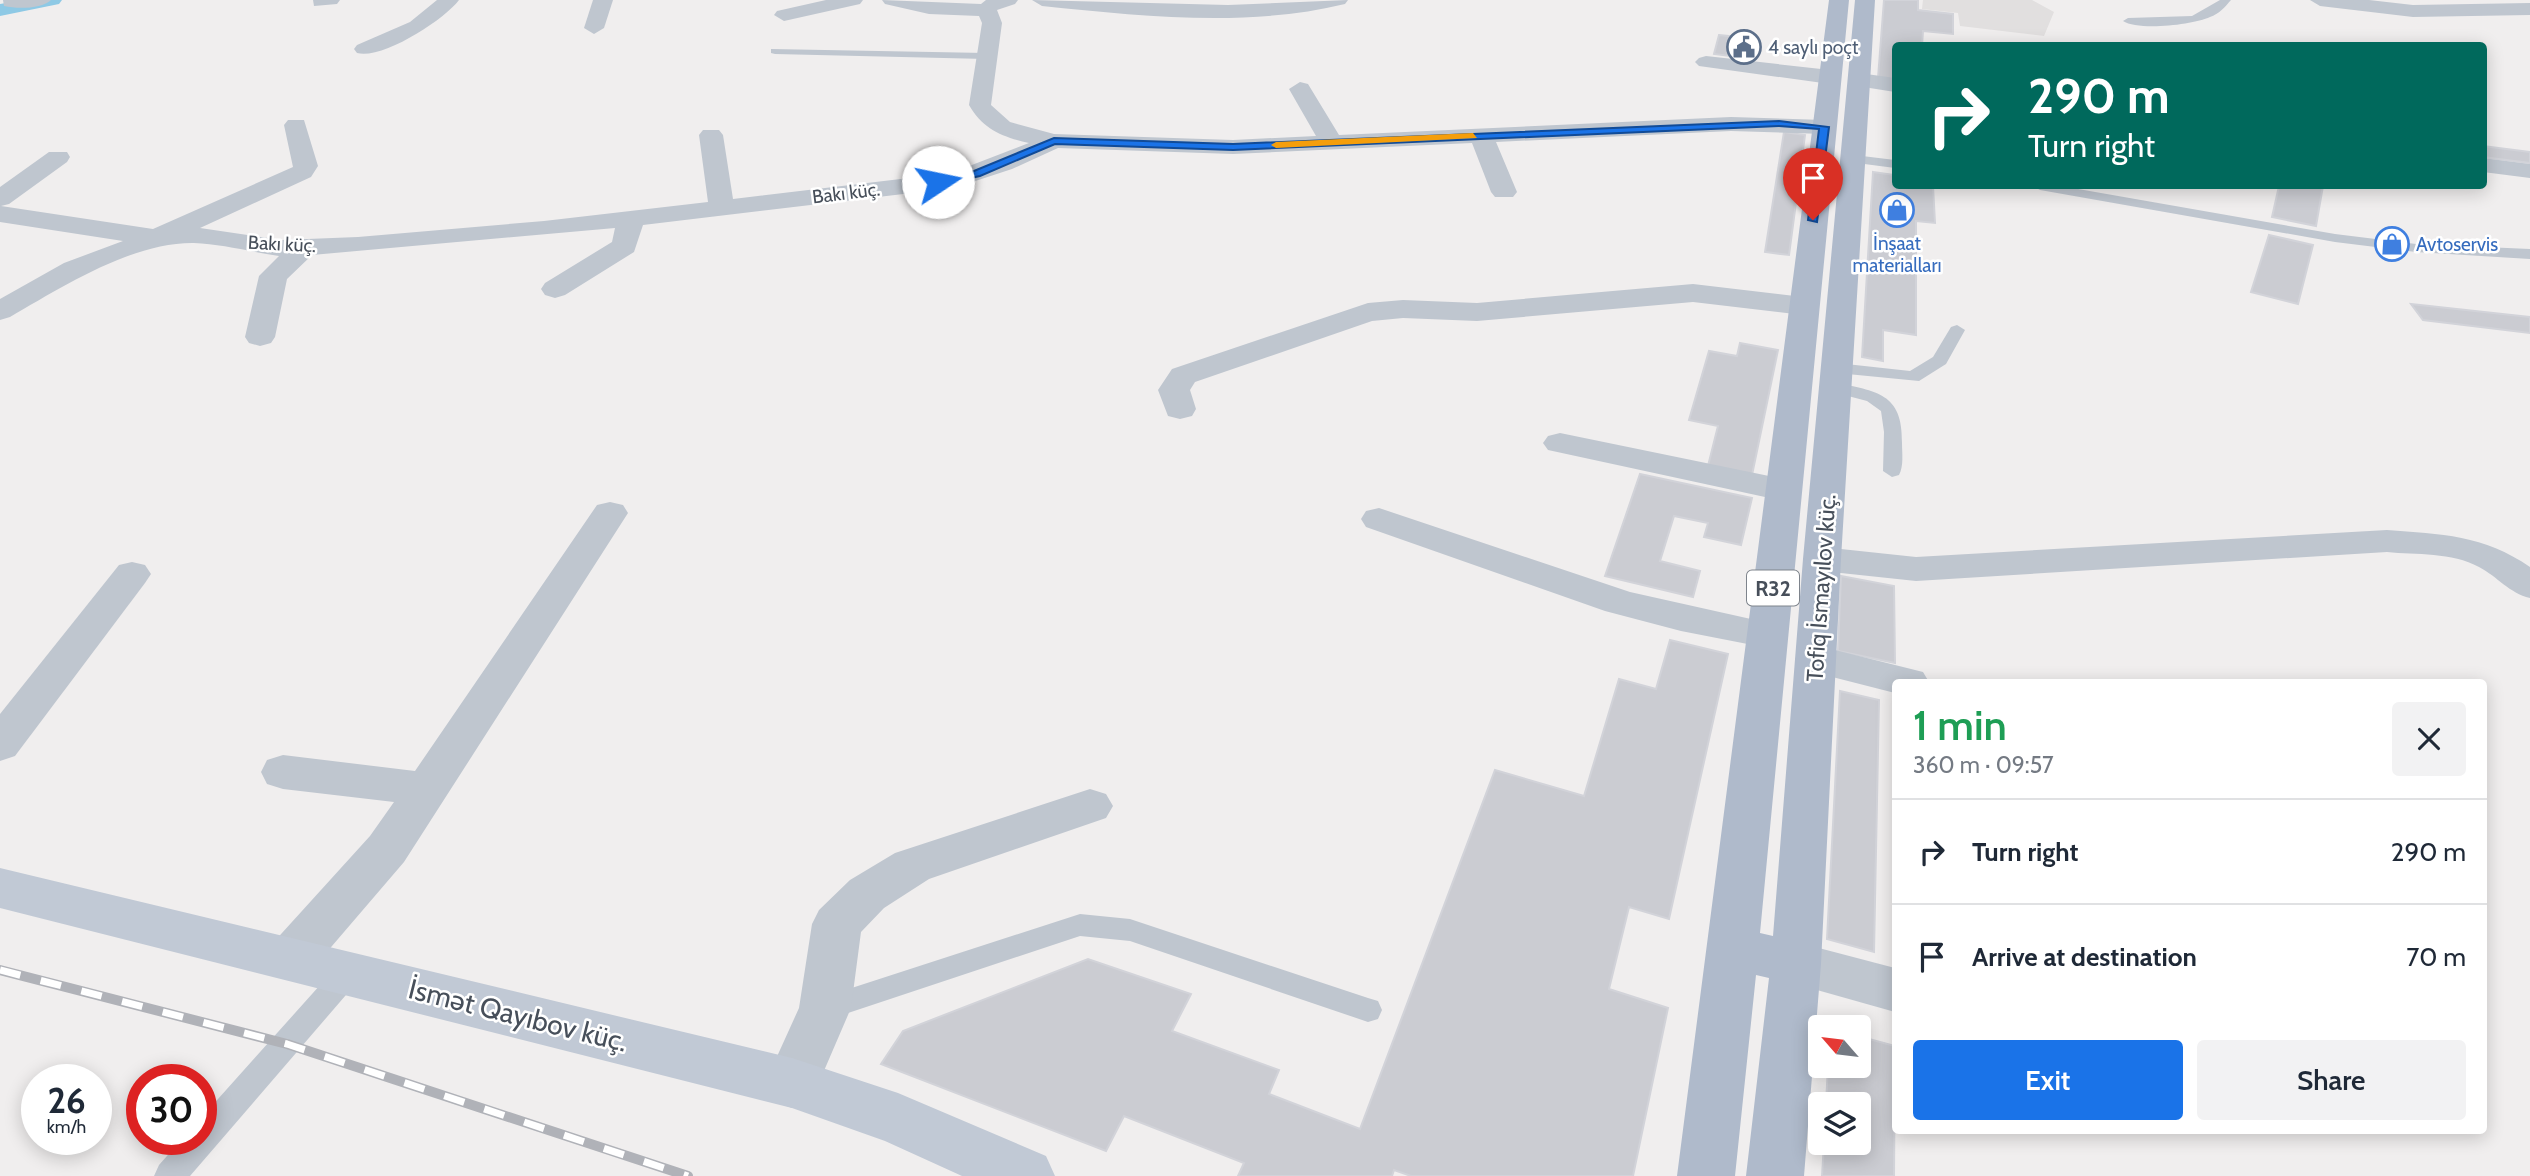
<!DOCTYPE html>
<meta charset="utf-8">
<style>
:root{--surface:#fff;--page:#f2f2f3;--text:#1f2937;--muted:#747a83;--line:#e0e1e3;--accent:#1a73e8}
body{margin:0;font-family:Cabin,sans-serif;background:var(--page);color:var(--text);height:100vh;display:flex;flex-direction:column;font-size:26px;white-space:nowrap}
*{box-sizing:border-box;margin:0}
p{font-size:23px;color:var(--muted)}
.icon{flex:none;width:38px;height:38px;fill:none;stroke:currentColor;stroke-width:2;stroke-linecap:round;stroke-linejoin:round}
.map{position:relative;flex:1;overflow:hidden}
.sheet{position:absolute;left:1892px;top:679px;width:595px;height:455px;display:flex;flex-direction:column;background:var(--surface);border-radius:7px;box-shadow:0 4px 18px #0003}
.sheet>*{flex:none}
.hud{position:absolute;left:1892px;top:42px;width:595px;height:147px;border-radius:7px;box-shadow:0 4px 18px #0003;background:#00695c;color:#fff;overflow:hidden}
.needle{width:46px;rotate:298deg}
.fabs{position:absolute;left:1808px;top:1015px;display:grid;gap:14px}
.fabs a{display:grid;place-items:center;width:63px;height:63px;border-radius:7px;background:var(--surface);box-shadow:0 4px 18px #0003;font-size:35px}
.speed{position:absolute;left:21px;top:1064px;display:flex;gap:14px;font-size:35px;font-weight:700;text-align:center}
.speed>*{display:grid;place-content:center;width:91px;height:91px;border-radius:50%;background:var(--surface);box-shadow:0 4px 18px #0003;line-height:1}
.speed small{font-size:18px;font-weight:400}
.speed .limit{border:10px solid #d22;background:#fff;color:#111}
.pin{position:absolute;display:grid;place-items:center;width:60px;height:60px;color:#fff;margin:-72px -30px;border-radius:50% 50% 50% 0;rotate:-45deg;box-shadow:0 0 7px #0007}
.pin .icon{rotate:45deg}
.me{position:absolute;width:77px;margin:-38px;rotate:79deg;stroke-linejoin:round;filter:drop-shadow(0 0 5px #0008)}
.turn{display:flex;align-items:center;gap:24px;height:147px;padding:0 21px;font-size:32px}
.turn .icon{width:91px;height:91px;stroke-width:2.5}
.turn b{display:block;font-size:49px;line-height:60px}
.round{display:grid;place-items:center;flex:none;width:74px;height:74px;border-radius:7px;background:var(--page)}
.head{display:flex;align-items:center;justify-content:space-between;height:119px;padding:0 21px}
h1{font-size:42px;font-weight:600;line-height:52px;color:#1e9e55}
.cta{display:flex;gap:14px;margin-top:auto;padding:14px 21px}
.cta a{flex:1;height:80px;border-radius:7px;background:var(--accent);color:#fff;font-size:28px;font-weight:600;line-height:80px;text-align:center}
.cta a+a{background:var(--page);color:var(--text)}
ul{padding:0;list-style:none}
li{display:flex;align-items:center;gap:21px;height:105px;padding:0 21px;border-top:2px solid var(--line)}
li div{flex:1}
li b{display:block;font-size:26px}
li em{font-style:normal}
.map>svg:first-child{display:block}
</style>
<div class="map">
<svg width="2530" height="1176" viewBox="0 0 2530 1176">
<rect width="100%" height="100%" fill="#f0eeee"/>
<path fill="#e1dfdf" d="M1923 0H2032L2054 12 2044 36 1960 26 1958 13 1922 9Z"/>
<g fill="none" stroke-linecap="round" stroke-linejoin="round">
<path fill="#8ec9e5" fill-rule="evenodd" d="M24 0H62L59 4 0 16V4Z"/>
</g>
<g fill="#cbccd2" stroke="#d2d3d9" stroke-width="2">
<path d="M1884 0H1918V10L1953 14V34L1923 31 1922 46H1895V80L1878 78Z"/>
<path d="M1719 35 1758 39 1753 59 1714 54Z"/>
<path d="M1784 132 1805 135 1789 255 1765 252Z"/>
<path d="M2483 146 2530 152V163L2483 157Z"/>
<path d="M1873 172 1895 175V186H1933L1935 223 1916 221V335L1883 330V361L1862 357Z"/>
<path d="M2279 186H2323L2316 226 2272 217Z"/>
<path d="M2269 235 2313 245 2298 304 2251 292Z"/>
<path d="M2411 304 2530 317V333L2423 320Z"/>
<path d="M1740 343 1778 350 1752 475 1708 466 1718 426 1689 420 1709 351 1737 356Z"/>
<path d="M1640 474 1752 498 1741 545 1704 537 1708 523 1674 516 1660 561 1700 571 1693 597 1605 576Z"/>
<path d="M1841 576 1894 586 1895 663 1838 651Z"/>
<path d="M1670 640 1728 654 1669 919 1629 907 1609 989 1668 1008 1633 1176H1411L1394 1170 1392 1176H1238L1244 1163 1124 1116 1106 1151 881 1064 903 1031 1088 959 1191 994 1172 1031 1279 1070 1269 1094 1360 1129 1495 770 1584 796 1619 679 1656 689Z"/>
<path d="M1840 691 1879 700 1874 952 1827 939Z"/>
<path d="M1858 1036 1895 1046 1894 1176H1822L1824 1143H1858V1104H1826L1828 1066H1858Z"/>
</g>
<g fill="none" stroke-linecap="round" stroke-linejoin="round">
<g fill="#bfc6cf" fill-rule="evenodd">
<path d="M2220 0H2231C2225 7 2219 14 2210 17 2193 25 2138 31 2123 21L2128 18 2192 16Z"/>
<path d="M771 49 986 53 992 56 986 59 775 54 771 53Z"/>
<path d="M1854 155 1895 160V168L1849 162V156Z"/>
<path d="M2033 186H2061L2335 234 2416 244 2530 249V259L2416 252 2335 242 2040 190Z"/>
<path d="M1957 325 1965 330 1946 364 1919 381 1837 373 1828 368 1837 363 1910 371 1933 357 1951 327Z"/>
<path d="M1835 382C1876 392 1903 392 1902 443 1902 453 1904 466 1899 475L1892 477 1883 471 1884 432 1881 411 1867 401 1829 391 1826 387Z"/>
<path d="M1080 914 1130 919 1368 998 1378 1001 1382 1010 1378 1019 1368 1022 1130 941 1080 936 827 1020 817 1017 813 1008 817 999 827 996Z"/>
<path d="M348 961 358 965 362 973 358 981 190 1176H154L159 1165 182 1139H201V1118L338 965Z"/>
</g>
<g fill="#bfc6cf" fill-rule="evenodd">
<path d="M3 0H51C42 9 17 9 4 6Z"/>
<path d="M313 0H340L337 4 314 6Z"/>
<path d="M437 0H459C444 20 382 60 357 53L354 49 357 45 410 22Z"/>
<path d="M593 0H613L604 28 594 34 584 28Z"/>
<path d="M826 0H863L860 4 784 21 774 15 777 11Z"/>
<path d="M882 0 981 4 986 0H1018L1015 4 997 10 1002 23 991 105 1010 122 1054 134 1233 140 1316 136 1289 89 1300 82 1308 84 1339 135 1731 117 1824 120 1832 122 1836 127 1832 132 1824 134 1731 131 1496 142 1517 192 1513 197H1495L1491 192 1472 143 1233 154 1058 148 1012 169 954 188 643 225 634 252 565 295 555 298 545 295 541 289 545 283 612 242 615 228 312 255 287 279 275 337 271 343 260 346 249 343 245 337 259 276 279 256C251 252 222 244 194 243 132 242 62 287 10 317L0 320V299L64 263 123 241 0 222V187L49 152H67L70 157 67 162 9 204 1 206 153 229 293 167 284 125 288 120H304L318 166 311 177 200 228 282 240 358 237 544 221 708 202 699 135 703 130H719L723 135 733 199 951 173 1029 143C1002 137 983 129 969 105L982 23 979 16 929 14 885 4Z"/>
<path d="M1032 0 1228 5 1348 0 1345 4C1247 28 1141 16 1042 6Z"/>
<path d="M2310 0H2369L2413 5 2530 3V15L2413 17 2320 6Z"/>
<path d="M1706 56 1830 70 1841 77 1830 84 1699 66 1695 62 1699 58Z"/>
<path d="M1859 73 1895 78V92L1851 85 1848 80 1851 75Z"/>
<path d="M2483 158 2530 164V178L2483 172Z"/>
<path d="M1693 284 1803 297 1813 300 1818 306 1813 312 1803 315 1693 302 1477 321 1403 318 1372 321 1195 382 1190 390 1196 409 1192 416 1180 419 1168 416 1158 390 1172 369 1368 303 1403 300 1477 303Z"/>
<path d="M1560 433 1784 479 1796 483 1802 490 1796 497 1784 501 1548 450 1543 443 1548 436Z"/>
<path d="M610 502 623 505 628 513 404 862 308 974 290 980 272 974 265 959 272 944 370 836 394 802 283 789 267 784 261 772 267 760 283 755 415 771 597 505Z"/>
<path d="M1379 508 1630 592 1782 626 1788 635 1782 644 1768 648 1681 631 1605 611 1366 527 1361 519 1366 511Z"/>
<path d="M2387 530C2441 534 2484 535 2530 567V598C2509 593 2498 577 2479 567 2452 552 2416 555 2387 552L1916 581 1822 571 1809 567 1803 559 1809 551 1822 547 1916 557Z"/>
<path d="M132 562 145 565 151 574 145 583 15 756 0 761V714L119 565Z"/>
<path d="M1815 645 1923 672 1929 682H1895V693L1801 669 1795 659 1801 649Z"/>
<path d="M1090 789 1106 794 1113 806 1106 818 929 879 884 908 861 932 851 1008 811 1101 792 1108 773 1101 765 1083 799 1008 812 924 819 910 850 880 895 853Z"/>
<path d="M1796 942 1895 968V1012L1778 979 1771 964 1778 949Z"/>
</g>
<path fill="#c1c9d5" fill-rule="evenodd" d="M0 868 792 1058 898 1093 1046 1156 1055 1176H962L885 1141 792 1108 0 908Z"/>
<path fill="#afbacb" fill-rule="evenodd" d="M1829 0H1849L1760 933 1773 936 1803 559 1855 0H1875L1841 559 1821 964 1804 1176H1746L1769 978 1756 975 1735 1176H1677Z"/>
<g stroke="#b0b2b8" stroke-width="10">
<path id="rail" d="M0 970 287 1044 688 1176"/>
</g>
<use href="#rail" stroke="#fff" stroke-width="7" stroke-dasharray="21" stroke-linecap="butt"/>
</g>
<path fill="#1a73e8" stroke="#114b97" stroke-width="2" d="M1779 121 1829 127 1817 222 1808 220 1819 129 1779 126 1233 150 1055 144 980 176 938 185 933 182 974 171 1054 138 1233 144Z"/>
<path fill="#f59e0b" d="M1473 133 1477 138 1276 148 1271 145 1276 142Z"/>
<defs>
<g id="civic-ring" transform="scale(1.75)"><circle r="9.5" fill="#fff" stroke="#5c6f8a" stroke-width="1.5"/><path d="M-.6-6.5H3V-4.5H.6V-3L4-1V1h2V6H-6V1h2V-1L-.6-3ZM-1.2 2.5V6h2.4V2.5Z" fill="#5c6f8a"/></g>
<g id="shop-ring" transform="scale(1.75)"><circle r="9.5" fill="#fff" stroke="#3f7fe0" stroke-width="1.5"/><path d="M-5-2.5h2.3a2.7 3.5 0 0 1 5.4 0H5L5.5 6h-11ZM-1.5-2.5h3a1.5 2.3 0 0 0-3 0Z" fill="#3f7fe0"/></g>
</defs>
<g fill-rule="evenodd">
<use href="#civic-ring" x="1744" y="47"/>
<use href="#shop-ring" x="1897" y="210"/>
<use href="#shop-ring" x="2392" y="244"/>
</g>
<g text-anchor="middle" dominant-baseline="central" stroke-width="5" stroke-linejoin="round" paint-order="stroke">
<g font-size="19" fill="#4e5e75" stroke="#fff" text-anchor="start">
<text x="1768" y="47">4 saylı poçt</text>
</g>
<g font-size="19" fill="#474f5a" stroke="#fff">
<text transform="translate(846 193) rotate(-7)">Bakı küç.</text>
<text transform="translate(282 244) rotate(3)">Bakı küç.</text>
</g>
<g font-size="19" fill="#366cbe" stroke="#fff">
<text x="1897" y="243">İnşaat<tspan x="1897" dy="22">materialları</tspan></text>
<text x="2416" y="244" text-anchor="start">Avtoservis</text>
</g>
<rect fill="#fff" stroke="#7e848c" stroke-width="2" x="1747" y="570.5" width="52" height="35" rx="5"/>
<g font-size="21" font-weight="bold" fill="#474f5a">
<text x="1773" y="588">R32</text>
</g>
<g font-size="23" fill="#474f5a" stroke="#fff">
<text transform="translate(1821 588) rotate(-86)">Tofiq İsmayılov küç.</text>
</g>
<g font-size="28" fill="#474f5a" stroke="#fff">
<text transform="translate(518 1015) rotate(14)">İsmət Qayıbov küç.</text>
</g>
</g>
</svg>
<div class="fabs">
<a><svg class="needle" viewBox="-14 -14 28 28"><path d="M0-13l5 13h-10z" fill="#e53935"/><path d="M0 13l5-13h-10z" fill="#747a83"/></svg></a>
<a><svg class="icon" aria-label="layers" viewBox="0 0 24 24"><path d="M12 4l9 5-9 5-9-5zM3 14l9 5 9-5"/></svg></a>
</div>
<div class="speed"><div>26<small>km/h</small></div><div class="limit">30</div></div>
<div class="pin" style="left:1813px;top:220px;background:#d93025"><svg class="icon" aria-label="arrive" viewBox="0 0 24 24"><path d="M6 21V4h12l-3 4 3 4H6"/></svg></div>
<svg class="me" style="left:938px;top:182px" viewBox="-20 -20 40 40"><circle r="19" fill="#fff"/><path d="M0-13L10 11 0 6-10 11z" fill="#1a73e8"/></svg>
<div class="hud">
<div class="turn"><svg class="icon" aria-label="right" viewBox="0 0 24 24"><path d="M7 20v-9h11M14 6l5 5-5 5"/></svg><div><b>290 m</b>Turn right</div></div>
</div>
<section class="sheet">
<div class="head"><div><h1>1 min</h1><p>360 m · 09:57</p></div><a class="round"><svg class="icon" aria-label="close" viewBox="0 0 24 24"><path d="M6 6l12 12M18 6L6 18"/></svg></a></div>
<ul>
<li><svg class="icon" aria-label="right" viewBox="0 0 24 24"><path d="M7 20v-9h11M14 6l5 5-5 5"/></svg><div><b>Turn right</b></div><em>290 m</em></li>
<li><svg class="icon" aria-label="arrive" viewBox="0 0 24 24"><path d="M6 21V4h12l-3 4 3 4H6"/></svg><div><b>Arrive at destination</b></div><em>70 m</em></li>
</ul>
<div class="cta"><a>Exit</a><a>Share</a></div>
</section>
</div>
